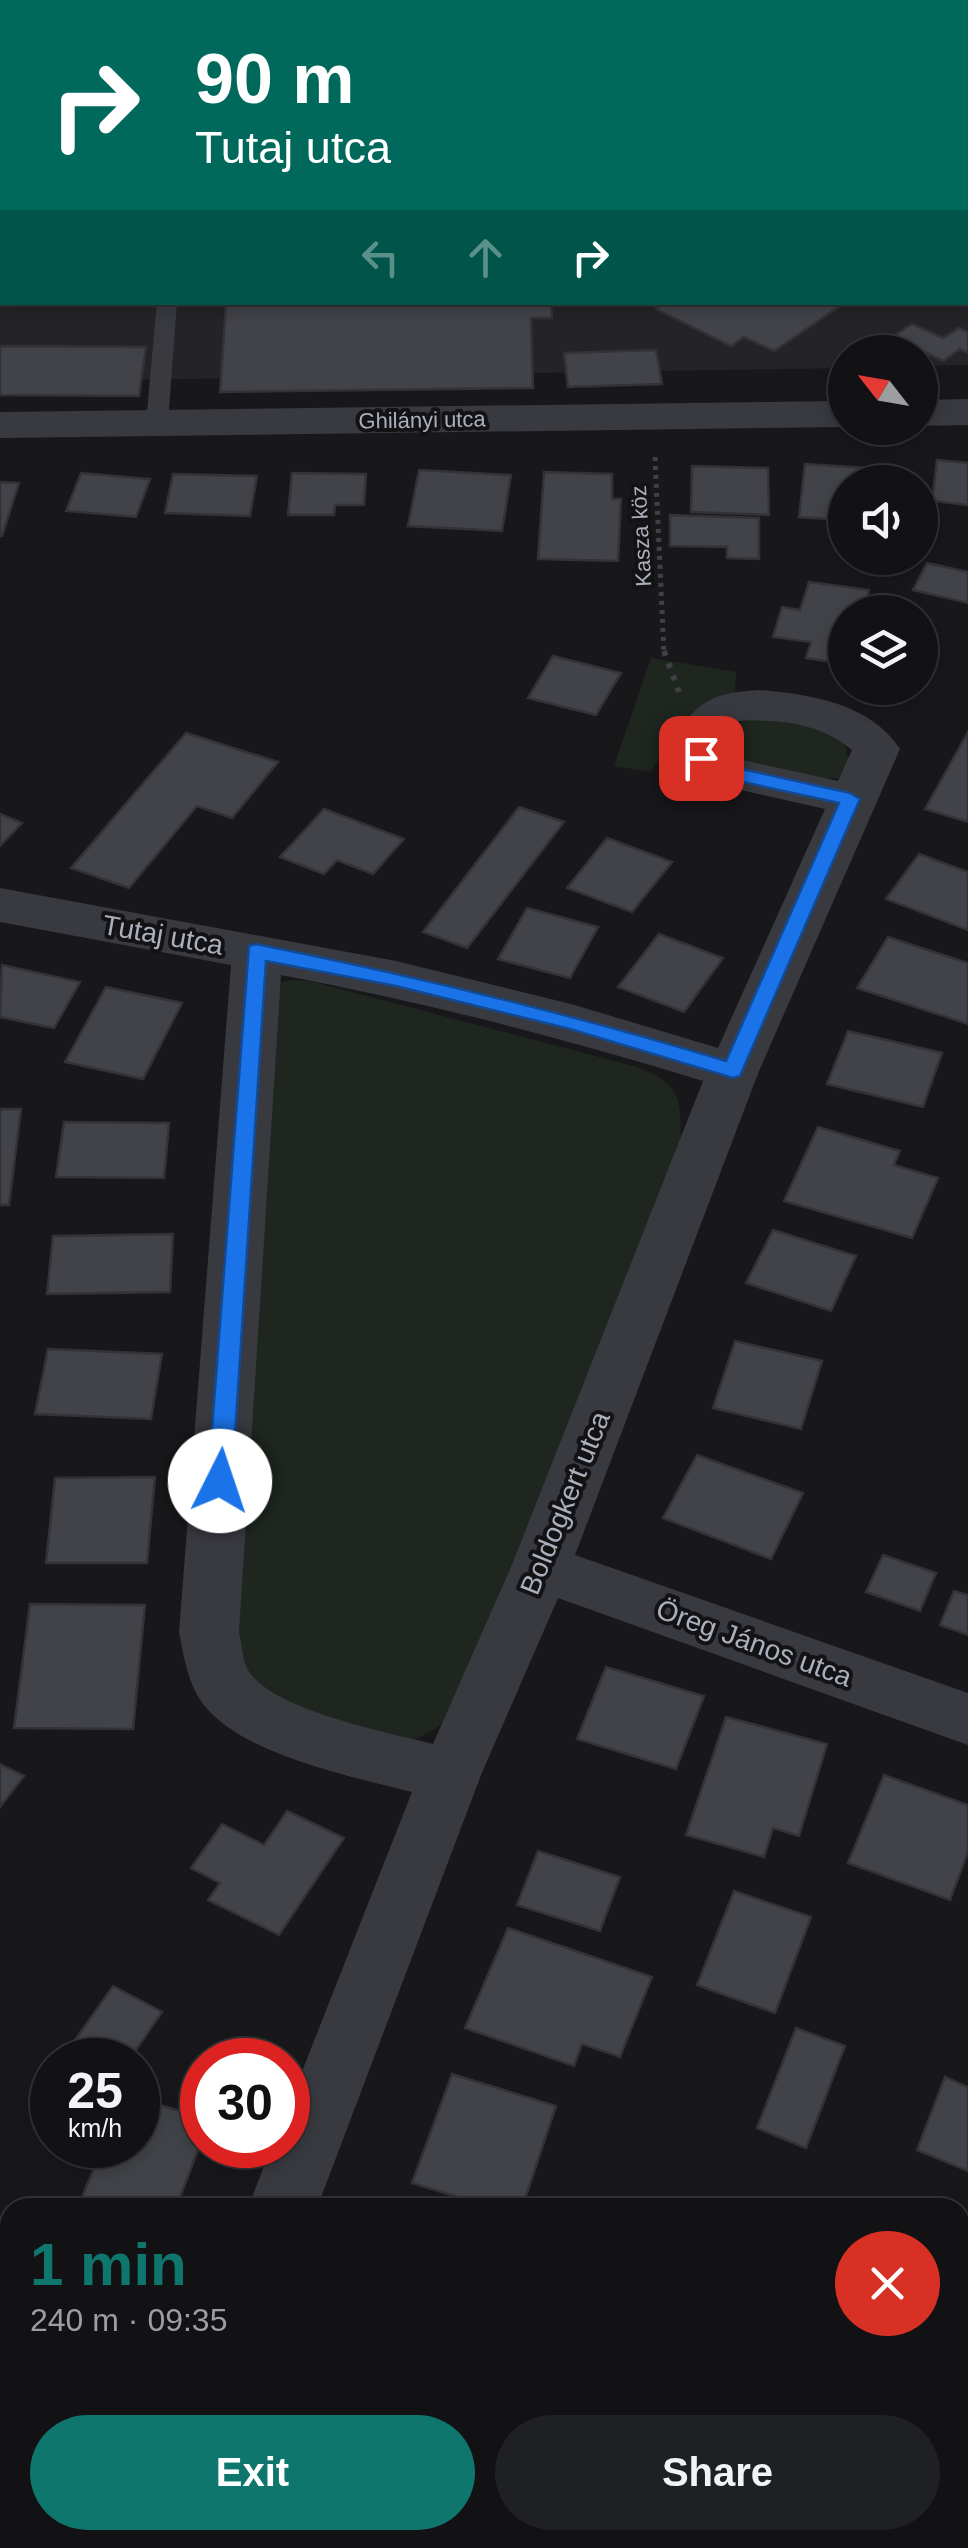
<!DOCTYPE html>
<meta charset="utf-8">
<style>
:root{--surface:#121214;--page:#1f2022;--text:#f1f3f6;--muted:#9c9ea0;--line:#313234;--accent:#0f766e}
body{margin:0;font-family:Helvetica,sans-serif;background:var(--page);color:var(--text);height:100vh;display:flex;flex-direction:column;font-size:38px;white-space:nowrap}
*{box-sizing:border-box;margin:0}
p{font-size:32px;color:var(--muted)}
.icon{flex:none;width:55px;height:55px;fill:none;stroke:currentColor;stroke-width:2;stroke-linecap:round;stroke-linejoin:round}
.map{position:relative;flex:1;overflow:hidden}
.panel{position:absolute;left:0px;top:2198px;width:970px;height:352px;display:flex;flex-direction:column;background:var(--surface);border-radius:30px 30px 0 0;box-shadow:0 5px 15px #0003,0 0 0 2px var(--line)}
.panel>*{flex:none}
.guide{position:absolute;left:0px;top:0px;width:970px;height:305px;box-shadow:0 5px 15px #0003,0 0 0 2px var(--line);background:#00695c;color:#fff;overflow:hidden}
.needle{width:65px;rotate:301deg}
.controls{position:absolute;left:828px;top:335px;display:grid;gap:20px}
.controls a{display:grid;place-items:center;width:110px;height:110px;border-radius:50%;background:var(--surface);box-shadow:0 5px 15px #0003,0 0 0 2px var(--line);font-size:50px}
.speed{position:absolute;left:30px;top:2038px;display:flex;gap:20px;font-size:50px;font-weight:700;text-align:center}
.speed>*{display:grid;place-content:center;width:130px;height:130px;border-radius:50%;background:var(--surface);box-shadow:0 5px 15px #0003,0 0 0 2px var(--line);line-height:1}
.speed small{font-size:25px;font-weight:400}
.speed .limit{border:15px solid #d22;background:#fff;color:#111}
.pin{position:absolute;display:grid;place-items:center;width:85px;height:85px;color:#fff;margin:-42px;border-radius:20px;box-shadow:0 5px 15px #0006}
.me{position:absolute;width:110px;margin:-55px;rotate:4deg;stroke-linejoin:round;filter:drop-shadow(0 0 8px #0008)}
.turn{display:flex;align-items:center;gap:35px;height:210px;padding:0 30px;font-size:45px}
.turn .icon{width:130px;height:130px;stroke-width:2.5}
.turn b{display:block;font-size:70px;line-height:85px}
.lanes{display:flex;align-items:center;height:95px;padding:0 30px;background:#0003;justify-content:center;gap:50px;direction:ltr}
.lanes .off{opacity:.35}
.round{display:grid;place-items:center;flex:none;width:105px;height:105px;border-radius:52px;background:var(--page)}
.summary{display:flex;align-items:center;justify-content:space-between;height:170px;padding:0 30px}
h1{font-size:60px;font-weight:700;line-height:75px;color:var(--accent)}
.cta{display:flex;gap:20px;margin-top:auto;padding:20px 30px}
.cta a{flex:1;height:115px;border-radius:60px;background:var(--accent);color:#fff;font-size:40px;font-weight:700;line-height:115px;text-align:center}
.cta a+a{background:var(--page);color:var(--text)}
.map>svg:first-child{display:block}
</style>
<div class="map">
<svg width="968" height="2548" viewBox="0 0 968 2548">
<rect width="100%" height="100%" fill="#18181b"/>
<path fill="#242428" d="M0 0 333 2H2V302H968V365L920 366V352H845V368L0 382Z"/>
<g fill="#1e261f">
<path d="M651 658 736 672 735 697 702 706 692 713 650 772 614 766Z"/>
<path d="M762 719 816 727 845 743 849 764 839 778 825 779 741 761 722 746C722 726 744 720 762 719Z"/>
<path d="M291 980 310 981 637 1067C680 1083 681 1098 681 1141L458 1709C403 1765 365 1741 304 1714 290 1707 265 1701 257 1688 236 1656 234 1613 227 1576L275 984Z"/>
</g>
<g fill="#424348" stroke="#323237" stroke-width="2.5">
<path d="M125 0H222L217 2Z"/>
<path d="M226 302H551L552 318H531L533 388 220 392Z"/>
<path d="M665 302H846L774 351 744 337 731 346 656 309Z"/>
<path d="M912 324 943 338 959 328 968 332V353L960 349 943 361 892 337Z"/>
<path d="M0 346 146 347 139 396 0 395Z"/>
<path d="M656 350 662 384 568 387 564 353Z"/>
<path d="M937 460 968 463V505L932 501Z"/>
<path d="M805 464 882 469 881 482H845L841 520 799 517Z"/>
<path d="M692 466 768 468 769 515 691 512Z"/>
<path d="M419 470 511 475 502 531 408 526Z"/>
<path d="M544 472 612 474V499H621L618 561 538 559Z"/>
<path d="M81 473 150 479 136 517 66 511Z"/>
<path d="M292 473 366 474 364 505H335L334 515H288Z"/>
<path d="M173 474 257 476 250 516 165 513Z"/>
<path d="M0 482 19 483 2 536H0Z"/>
<path d="M670 515 759 518V559L727 558V547L670 546Z"/>
<path d="M927 563 968 572V603L913 590Z"/>
<path d="M809 582 869 590 863 612H845V664L806 658 811 642 773 637 782 607 800 610Z"/>
<path d="M553 656 621 673 596 715 528 698Z"/>
<path d="M968 732V822L925 809Z"/>
<path d="M186 733 278 762 232 818 197 806 129 888 71 868Z"/>
<path d="M519 807 564 822 467 948 423 932Z"/>
<path d="M324 809 404 839 373 874 337 860 324 874 280 857Z"/>
<path d="M0 814 22 823 0 846Z"/>
<path d="M607 838 672 862 632 912 567 888Z"/>
<path d="M919 854 968 872V930L886 899Z"/>
<path d="M527 908 598 927 570 978 498 959Z"/>
<path d="M659 934 723 958 684 1012 618 987Z"/>
<path d="M888 937 968 963V1024L857 988Z"/>
<path d="M2 965 80 982 54 1028 0 1017Z"/>
<path d="M106 987 182 1003 143 1079 65 1062Z"/>
<path d="M848 1031 942 1053 923 1107 827 1084Z"/>
<path d="M0 1109H21L9 1205H0Z"/>
<path d="M64 1122 169 1123 164 1178 56 1177Z"/>
<path d="M818 1127 900 1151 894 1165 938 1178 912 1238 784 1201Z"/>
<path d="M773 1230 856 1256 831 1311 746 1283Z"/>
<path d="M173 1234 170 1292 47 1294 53 1236Z"/>
<path d="M735 1341 822 1361 801 1429 713 1408Z"/>
<path d="M48 1349 162 1354 151 1419 35 1414Z"/>
<path d="M697 1455 803 1493 771 1559 663 1518Z"/>
<path d="M155 1477 147 1563H46L55 1478Z"/>
<path d="M883 1555 936 1573 920 1611 866 1592Z"/>
<path d="M954 1591 968 1595V1635L940 1625Z"/>
<path d="M30 1604 145 1605 133 1729 14 1728Z"/>
<path d="M606 1667 704 1696 676 1769 577 1739Z"/>
<path d="M726 1717 827 1744 799 1836 773 1828 764 1857 686 1835Z"/>
<path d="M0 1764 24 1776 0 1807Z"/>
<path d="M884 1775 968 1805V1852L950 1900 848 1863Z"/>
<path d="M287 1811 344 1838 279 1935 208 1900 220 1883 191 1868 222 1824 264 1845Z"/>
<path d="M538 1851 620 1877 600 1931 517 1905Z"/>
<path d="M734 1891 811 1917 775 2013 697 1985Z"/>
<path d="M508 1928 652 1977 620 2057 582 2044 574 2066 465 2028Z"/>
<path d="M113 1986 162 2012 129 2060H61Z"/>
<path d="M796 2028 845 2046 806 2148 757 2128Z"/>
<path d="M452 2074 556 2106 522 2208H493L412 2183Z"/>
<path d="M945 2077 968 2087V2171L917 2150Z"/>
<path d="M138 2098 202 2118V2139L176 2208H119L82 2197 104 2145H138Z"/>
<path d="M960 2225 968 2227V2376L960 2373Z"/>
<path d="M0 2436 10 2439V2540H46L42 2548H0Z"/>
<path d="M960 2463 968 2466V2504L960 2533Z"/>
<path d="M283 2540H409L406 2548H280Z"/>
<path d="M834 2540H958L956 2548H855Z"/>
</g>
<g fill="none" stroke-linecap="round" stroke-linejoin="round">
<g stroke="#3f4147" stroke-width="5" stroke-dasharray="4 5" stroke-linecap="butt">
<path d="M958 0 968 3"/>
<path d="M655 457 664 654"/>
</g>
<path stroke="#3f4147" stroke-width="6" stroke-dasharray="5 8" stroke-linecap="butt" d="M664 651 679 692"/>
<g fill="#393a40" fill-rule="evenodd">
<path d="M2 137V150L0 151V138Z"/>
<path d="M0 174 2 175V188L0 187Z"/>
<path d="M157 302H177L168 423 157 429 146 423Z"/>
</g>
<g fill="#393a40" fill-rule="evenodd">
<path d="M369 0H408L410 2H371Z"/>
<path d="M968 399V425L920 426V400Z"/>
<path d="M845 401V427L0 438V412Z"/>
<path d="M758 690C809 694 870 703 900 749L759 1071 575 1555 968 1693V1745L558 1598 481 1775 317 2208H248L272 2145H288V2107L412 1792C353 1777 243 1755 204 1705 188 1685 184 1657 179 1632L231 965 0 922V888L396 961 571 1004 718 1048 825 809 701 781C684 769 678 760 673 740 696 701 713 693 758 690ZM739 721C779 719 821 723 852 750L838 781 733 758 722 751 719 740ZM281 975C424 1002 564 1038 703 1081L511 1567 433 1744C387 1732 273 1711 248 1670 242 1660 242 1643 239 1632Z"/>
<path d="M0 2226 10 2230V2299L0 2295Z"/>
<path d="M112 2540H186L183 2548H109Z"/>
</g>
<path fill="#55575f" fill-rule="evenodd" d="M817 0H861L863 2H819Z"/>
</g>
<path fill="#1a73e8" stroke="#114b97" stroke-width="2.5" d="M701 752 724 765 850 793 860 799 740 1076 733 1078 570 1029 396 986 266 961 232 1481 229 1488H211L208 1481 249 946 256 944C416 976 571 1014 726 1061L839 803 711 775 691 758Z"/>
<g text-anchor="middle" dominant-baseline="central" stroke-width="8" stroke-linejoin="round" paint-order="stroke">
<g font-size="22" fill="#aaafbb" stroke="#131316">
<text transform="translate(422 420) rotate(-1)">Ghilányi utca</text>
<text transform="translate(641 536) rotate(-93)">Kasza köz</text>
</g>
<g font-size="28" fill="#aaafbb" stroke="#131316">
<text transform="translate(163 935) rotate(10)">Tutaj utca</text>
<text transform="translate(565 1503) rotate(-68)">Boldogkert utca</text>
<text transform="translate(754 1643) rotate(20)">Öreg János utca</text>
</g>
</g>
</svg>
<div class="controls">
<a><svg class="needle" viewBox="-14 -14 28 28"><path d="M0-13l5 13h-10z" fill="#e53935"/><path d="M0 13l5-13h-10z" fill="#9c9ea0"/></svg></a>
<a><svg class="icon" aria-label="sound" viewBox="0 0 24 24"><path d="M4 9h4l5-4v14l-5-4H4zM17 9q2 3 0 6"/></svg></a>
<a><svg class="icon" aria-label="layers" viewBox="0 0 24 24"><path d="M12 4l9 5-9 5-9-5zM3 14l9 5 9-5"/></svg></a>
</div>
<div class="speed"><div>25<small>km/h</small></div><div class="limit">30</div></div>
<div class="pin" style="left:701px;top:758px;background:#d93025"><svg class="icon" aria-label="arrive" viewBox="0 0 24 24"><path d="M6 21V4h12l-3 4 3 4H6"/></svg></div>
<svg class="me" style="left:220px;top:1481px" viewBox="-20 -20 40 40"><circle r="19" fill="#fff"/><path d="M0-13L10 11 0 6-10 11z" fill="#1a73e8"/></svg>
<div class="guide">
<div class="turn"><svg class="icon" aria-label="right" viewBox="0 0 24 24"><path d="M7 20v-9h11M14 6l5 5-5 5"/></svg><div><b>90 m</b>Tutaj utca</div></div>
<div class="lanes"><svg class="icon off" aria-label="left" viewBox="0 0 24 24"><path d="M17 20v-9H6M10 6l-5 5 5 5"/></svg><svg class="icon off" aria-label="ahead" viewBox="0 0 24 24"><path d="M12 20V5M6 11l6-6 6 6"/></svg><svg class="icon" aria-label="right" viewBox="0 0 24 24"><path d="M7 20v-9h11M14 6l5 5-5 5"/></svg></div>
</div>
<section class="panel">
<div class="summary"><div><h1>1 min</h1><p>240 m · 09:35</p></div><a class="round" style="background:#d93025;color:#fff"><svg class="icon" aria-label="close" viewBox="0 0 24 24"><path d="M6 6l12 12M18 6L6 18"/></svg></a></div>
<div class="cta"><a>Exit</a><a>Share</a></div>
</section>
</div>
